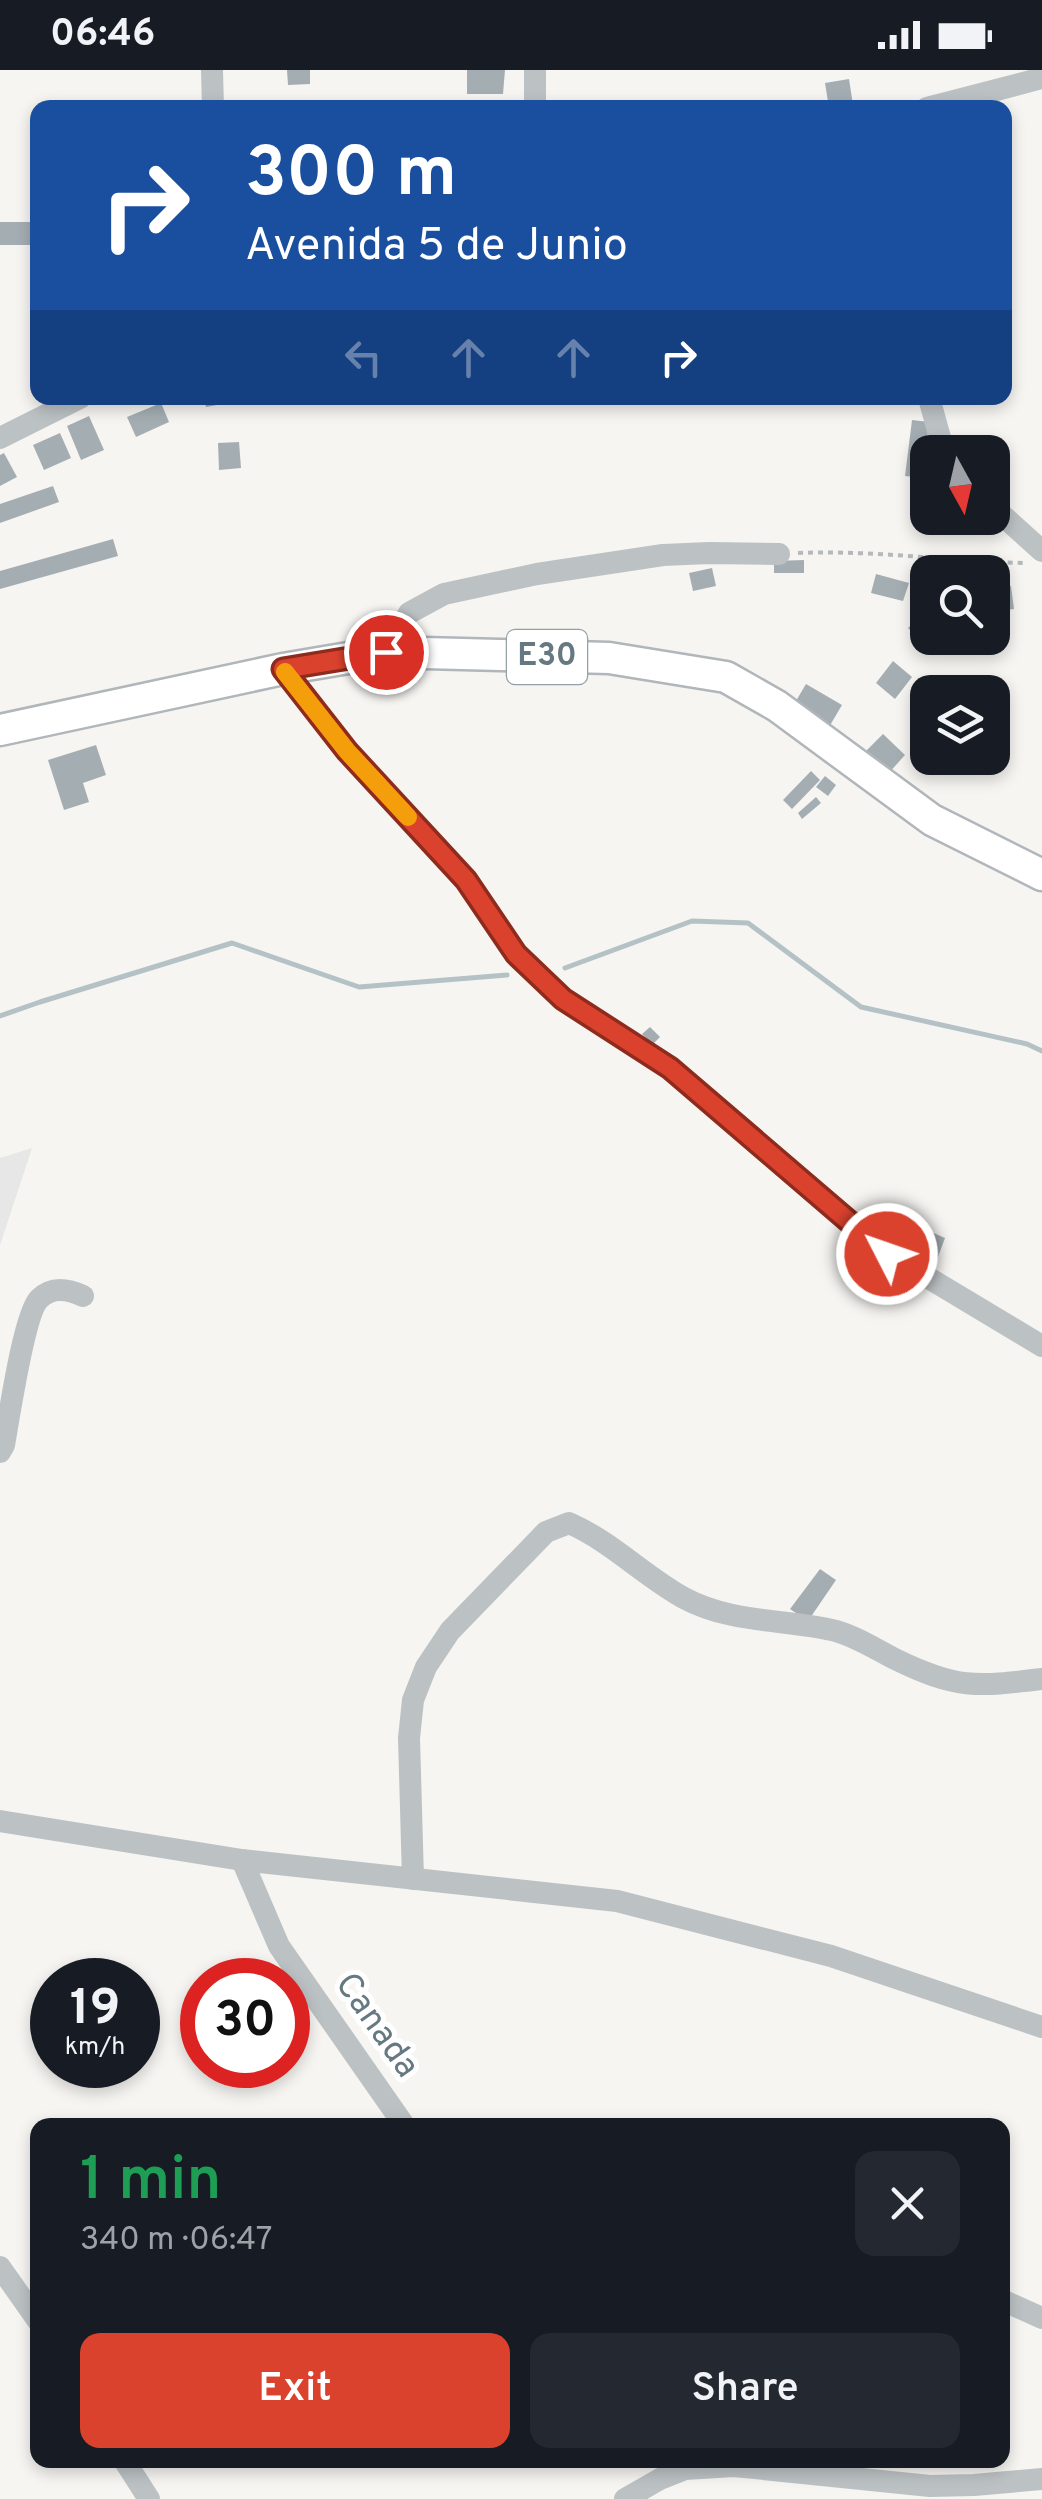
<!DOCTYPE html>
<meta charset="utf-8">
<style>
:root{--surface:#171b24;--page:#242831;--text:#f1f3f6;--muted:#9ea1a6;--accent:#db422d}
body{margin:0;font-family:Overpass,sans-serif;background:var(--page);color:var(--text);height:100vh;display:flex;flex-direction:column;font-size:38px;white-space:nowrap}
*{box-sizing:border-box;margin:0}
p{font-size:32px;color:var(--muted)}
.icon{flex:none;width:55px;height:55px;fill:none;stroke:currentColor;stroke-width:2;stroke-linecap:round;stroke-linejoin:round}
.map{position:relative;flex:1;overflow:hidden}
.panel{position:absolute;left:30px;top:2048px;width:980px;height:350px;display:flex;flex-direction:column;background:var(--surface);border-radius:20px;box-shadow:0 5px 15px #0003}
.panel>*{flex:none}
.hud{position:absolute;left:30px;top:30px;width:982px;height:305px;border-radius:20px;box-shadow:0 5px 15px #0003;background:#1a4fa0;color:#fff;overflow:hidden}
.needle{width:65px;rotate:172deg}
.tools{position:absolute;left:910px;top:365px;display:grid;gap:20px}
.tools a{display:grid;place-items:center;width:100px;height:100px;border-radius:20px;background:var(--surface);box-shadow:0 5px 15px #0003;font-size:50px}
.speed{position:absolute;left:30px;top:1888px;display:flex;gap:20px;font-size:50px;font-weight:700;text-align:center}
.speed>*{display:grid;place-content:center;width:130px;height:130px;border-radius:50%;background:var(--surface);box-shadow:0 5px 15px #0003;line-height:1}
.speed small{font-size:25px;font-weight:400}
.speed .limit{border:15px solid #d22;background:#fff;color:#111}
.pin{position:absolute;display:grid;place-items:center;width:85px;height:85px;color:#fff;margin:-42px;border:5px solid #fff;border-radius:50%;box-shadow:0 2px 10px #0007}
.me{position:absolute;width:110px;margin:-55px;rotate:311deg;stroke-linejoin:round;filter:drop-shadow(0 0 8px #0008)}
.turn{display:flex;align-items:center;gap:35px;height:210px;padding:0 50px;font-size:45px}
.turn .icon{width:130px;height:130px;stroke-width:2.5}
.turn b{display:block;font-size:70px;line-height:85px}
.lanes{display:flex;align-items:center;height:95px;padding:0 50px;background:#0003;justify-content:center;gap:50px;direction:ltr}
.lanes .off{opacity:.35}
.round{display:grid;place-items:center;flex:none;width:105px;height:105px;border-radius:20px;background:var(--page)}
.headline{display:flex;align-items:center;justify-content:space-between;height:170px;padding:0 50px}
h1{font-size:60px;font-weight:600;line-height:75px;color:#1e9e55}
.cta{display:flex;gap:20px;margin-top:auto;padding:20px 50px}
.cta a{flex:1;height:115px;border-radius:20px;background:var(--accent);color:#fff;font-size:40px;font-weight:600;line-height:115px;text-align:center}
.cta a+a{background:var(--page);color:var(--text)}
.status{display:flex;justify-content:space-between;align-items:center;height:70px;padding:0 50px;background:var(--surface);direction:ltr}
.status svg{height:28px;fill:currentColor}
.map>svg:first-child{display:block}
</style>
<div class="status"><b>06:46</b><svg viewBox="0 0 49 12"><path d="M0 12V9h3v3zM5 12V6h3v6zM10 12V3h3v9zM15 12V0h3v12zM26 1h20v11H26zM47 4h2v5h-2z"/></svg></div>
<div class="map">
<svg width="1042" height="2429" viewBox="0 0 1042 2429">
<rect width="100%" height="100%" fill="#f6f5f2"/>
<path fill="#e6e7e6" d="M32 1078 0 1175V1088Z"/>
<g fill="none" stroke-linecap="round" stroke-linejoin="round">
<g stroke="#b4c2c5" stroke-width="5">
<path d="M565 898 692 851 748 853 861 937 1027 974 1042 981"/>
<path d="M0 946 40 932 232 873 359 917 507 905"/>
</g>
</g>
<g fill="#a4aeb2">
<path d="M287 0H310V14L288 15Z"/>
<path d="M467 0H505L503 24H467Z"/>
<path d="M849 9 853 35 829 38 825 13Z"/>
<path d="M151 31 152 38H128L127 33Z"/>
<path d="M0 152H32L33 175H0Z"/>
<path d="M204 328H233V332L206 337Z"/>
<path d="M161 333 169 352 136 367 127 347Z"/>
<path d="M89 346 104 380 81 390 67 356Z"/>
<path d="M912 350 929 352 923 408 905 406Z"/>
<path d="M60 363 71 388 44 400 33 375Z"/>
<path d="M239 372 241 398 219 400 218 373Z"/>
<path d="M4 383 17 407 0 416V385Z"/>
<path d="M53 416 59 432 0 453V434Z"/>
<path d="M113 469 118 486 0 519V501Z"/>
<path d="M804 490V503H774V491Z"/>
<path d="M712 498 716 516 693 521 689 503Z"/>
<path d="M876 504 909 513 903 531 871 523Z"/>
<path d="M1011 516 1014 539 992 542V519Z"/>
<path d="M917 550 928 562V568H931L923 574 908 558Z"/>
<path d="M893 591 912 607 895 629 876 613Z"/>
<path d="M806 614 842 635 829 657 793 636Z"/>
<path d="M883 664 905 685 887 705 864 683Z"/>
<path d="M96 675 106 705 83 713 89 732 64 740 48 690Z"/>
<path d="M811 701 820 710 792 739 783 730Z"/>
<path d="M825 706 836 715 828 726 816 717Z"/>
<path d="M816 727 821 733 802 749 798 743Z"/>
<path d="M650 957 660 967 652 975 642 964Z"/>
<path d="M922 1158 945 1168 936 1192 912 1182Z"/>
<path d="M820 1499 836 1510 808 1551 790 1539Z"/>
</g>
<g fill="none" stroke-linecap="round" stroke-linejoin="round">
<g stroke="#b0b6b9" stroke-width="35">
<path id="major" d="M0 660 283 599 372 584 386 582 609 588 726 607 777 636 932 750 1042 805"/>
</g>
<path stroke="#b5b9bb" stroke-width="4" stroke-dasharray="5 5" stroke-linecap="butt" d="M798 483C874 480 948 491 1023 493"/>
<g stroke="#bcc2c4" stroke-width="22">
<path d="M212 0 213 38"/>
<path d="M535 0V38"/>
<path d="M927 38 1042 8"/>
<path d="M929 328 944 382"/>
<path d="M0 368 80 328"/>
<path d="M992 436 1042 481"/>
<path d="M386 582 409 543 444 524 537 504 663 485 709 483 779 484"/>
<path d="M283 599 347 681 467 810 516 884 563 929 670 998 887 1183 1042 1276"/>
<path d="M0 1382 4 1375C9 1348 24 1244 39 1229 52 1216 68 1219 83 1226"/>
<path d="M0 1751 242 1790 617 1831 831 1886 1042 1957"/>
<path d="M242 1790 279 1876 404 2055"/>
<path d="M413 1809 409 1668 413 1630 426 1597 450 1561 546 1462 569 1453C612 1472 644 1506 684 1528 730 1553 783 1549 832 1560 854 1565 875 1579 895 1589 956 1619 976 1617 1042 1609"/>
<path d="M0 2197 38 2251"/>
<path d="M1002 2230 1042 2248"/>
<path d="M124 2390 149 2429"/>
<path d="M625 2429 660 2409 685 2399 734 2396 930 2416 974 2415 1042 2409"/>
</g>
<use href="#major" stroke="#fff" stroke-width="30"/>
</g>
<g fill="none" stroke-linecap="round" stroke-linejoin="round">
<g stroke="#8e2b1d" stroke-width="25">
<path id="route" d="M386 582 283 599 347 681 466 810 516 884 563 929 670 998 887 1184"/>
</g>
<use href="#route" stroke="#db422d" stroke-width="18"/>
<path stroke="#f59e0b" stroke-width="18" d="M285 602 347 681 408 747"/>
</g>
<g text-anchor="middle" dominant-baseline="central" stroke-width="10" stroke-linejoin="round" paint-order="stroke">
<rect fill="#fff" stroke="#94a1a8" stroke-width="2.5" x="507" y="560" width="80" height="54" rx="8"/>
<g font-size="32" font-weight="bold" fill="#667982">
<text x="547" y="587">E30</text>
</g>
<g font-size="35" fill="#667982" stroke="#fff">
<text transform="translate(376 1956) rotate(55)">Canada</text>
</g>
</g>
</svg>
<div class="tools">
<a><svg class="needle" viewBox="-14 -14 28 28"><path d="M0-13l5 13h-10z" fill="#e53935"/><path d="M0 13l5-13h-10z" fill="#9ea1a6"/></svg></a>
<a><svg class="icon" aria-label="search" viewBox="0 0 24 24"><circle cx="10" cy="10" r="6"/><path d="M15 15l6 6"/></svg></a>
<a><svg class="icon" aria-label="layers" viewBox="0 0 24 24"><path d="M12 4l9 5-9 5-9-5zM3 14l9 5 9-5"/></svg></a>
</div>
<div class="speed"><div>19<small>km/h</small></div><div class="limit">30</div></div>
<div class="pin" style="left:386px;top:582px;background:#d93025"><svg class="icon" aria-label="arrive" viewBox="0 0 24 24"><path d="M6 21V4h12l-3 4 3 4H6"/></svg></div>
<svg class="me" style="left:887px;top:1184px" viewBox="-20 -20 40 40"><circle r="17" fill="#db422d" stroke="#fff" stroke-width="3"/><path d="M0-11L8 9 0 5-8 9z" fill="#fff"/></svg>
<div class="hud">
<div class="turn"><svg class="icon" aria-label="right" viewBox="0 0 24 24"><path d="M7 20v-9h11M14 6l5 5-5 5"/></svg><div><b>300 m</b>Avenida 5 de Junio</div></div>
<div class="lanes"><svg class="icon off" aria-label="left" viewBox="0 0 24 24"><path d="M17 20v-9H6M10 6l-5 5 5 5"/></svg><svg class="icon off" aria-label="ahead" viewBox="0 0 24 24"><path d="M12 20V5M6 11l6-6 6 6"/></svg><svg class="icon off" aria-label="ahead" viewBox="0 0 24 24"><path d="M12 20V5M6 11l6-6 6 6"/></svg><svg class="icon" aria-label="right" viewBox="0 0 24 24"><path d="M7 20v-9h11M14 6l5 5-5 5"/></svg></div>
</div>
<section class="panel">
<div class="headline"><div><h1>1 min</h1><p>340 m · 06:47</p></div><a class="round"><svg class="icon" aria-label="close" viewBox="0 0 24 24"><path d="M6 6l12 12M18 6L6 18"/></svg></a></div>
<div class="cta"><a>Exit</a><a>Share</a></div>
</section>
</div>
